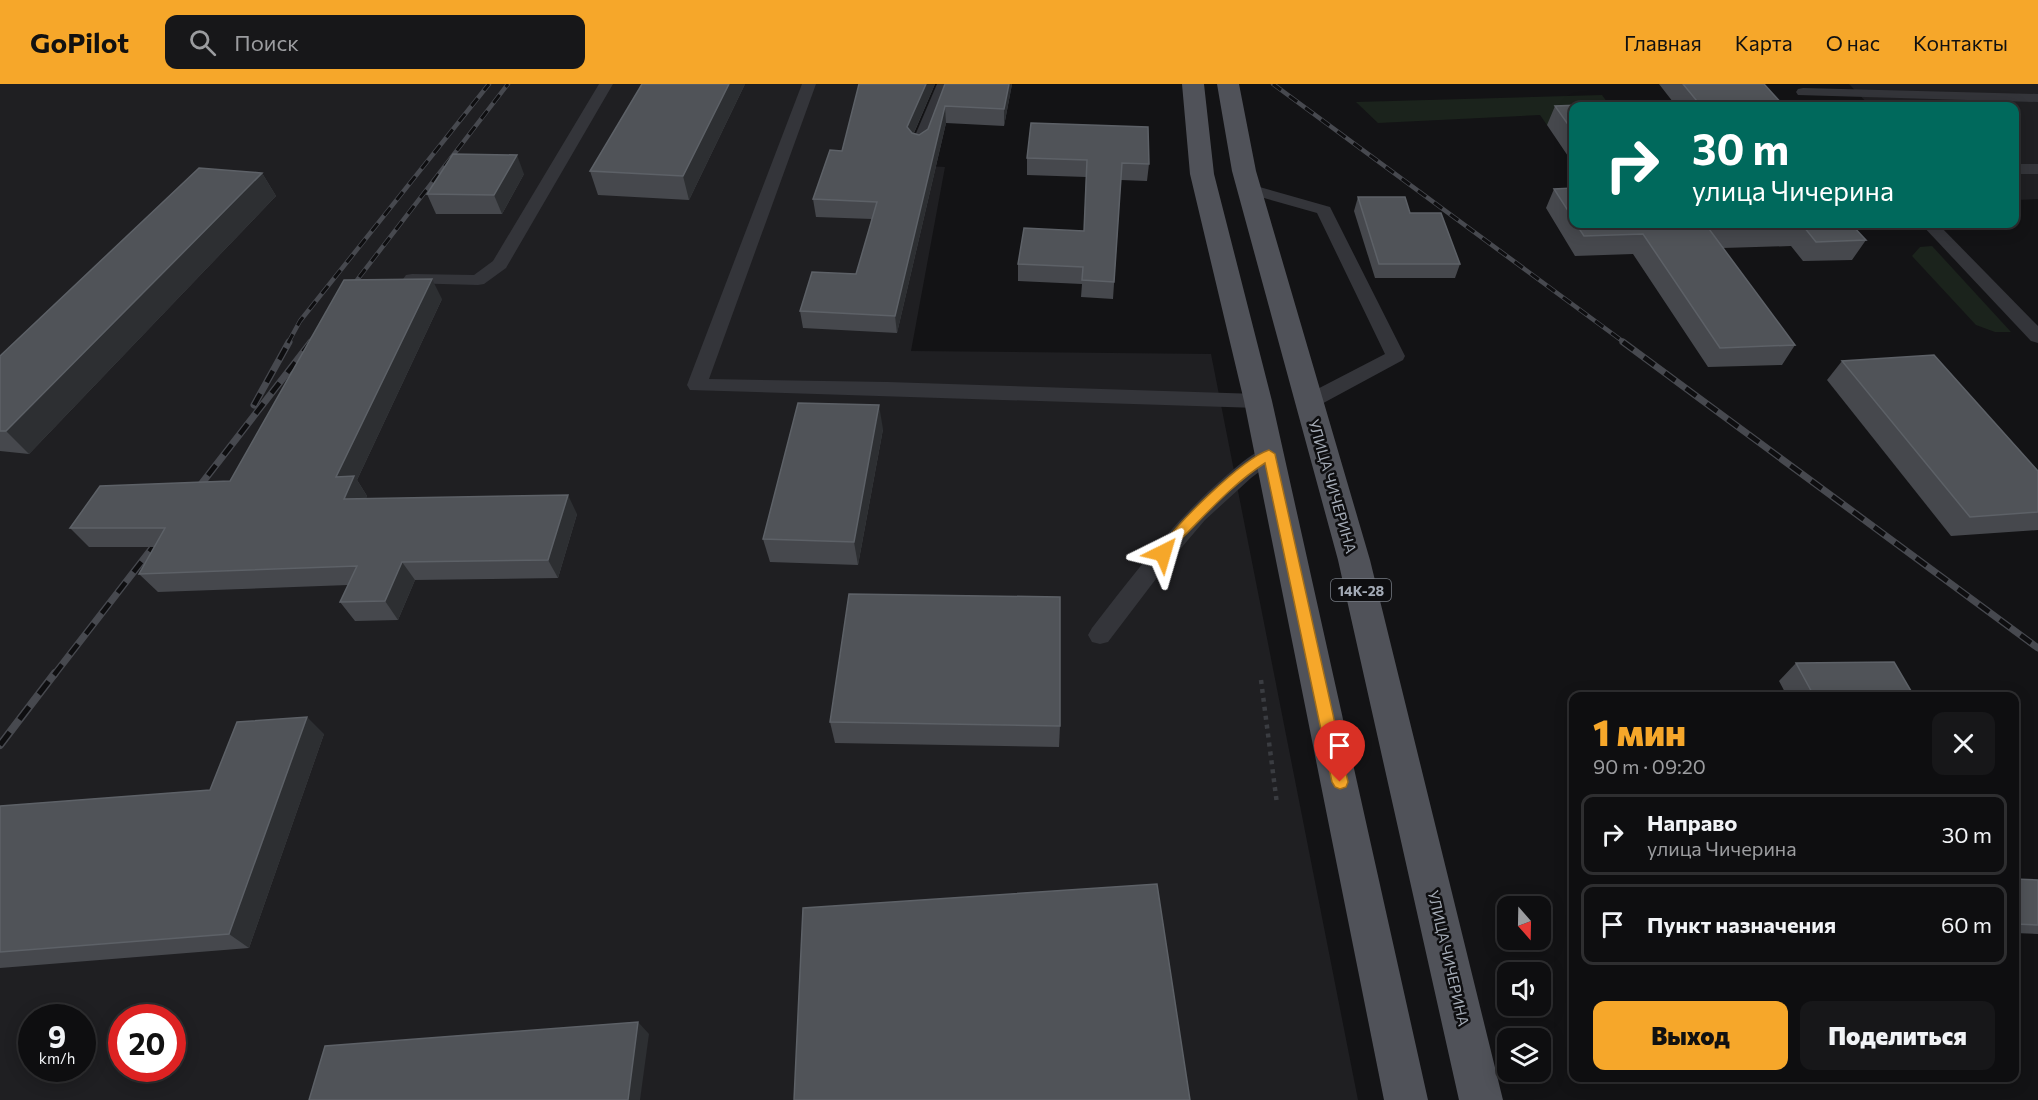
<!DOCTYPE html>
<html lang="ru">
<meta charset="utf-8">
<style>
:root{--surface:#0e0e10;--page:#171719;--text:#f1f3f6;--muted:#9b9c9f;--line:#2e2e30;--accent:#f6a72a}
body{margin:0;font-family:Commissioner,sans-serif;background:var(--page);color:var(--text);height:100vh;display:flex;flex-direction:column;font-size:22px;white-space:nowrap}
*{box-sizing:border-box;margin:0}
p{font-size:20px;color:var(--muted)}
.icon{flex:none;width:33px;height:33px;fill:none;stroke:currentColor;stroke-width:2;stroke-linecap:round;stroke-linejoin:round}
.map{position:relative;flex:1;overflow:hidden}
.panel{position:absolute;left:1569px;top:608px;width:450px;height:390px;display:flex;flex-direction:column;background:var(--surface);border-radius:12px;box-shadow:0 3px 15px #0003,0 0 0 2px var(--line)}
.panel>*{flex:none}
.top-card{position:absolute;left:1569px;top:18px;width:450px;height:126px;border-radius:12px;box-shadow:0 3px 15px #0003,0 0 0 2px var(--line);background:#00695c;color:#fff;overflow:hidden}
.needle{width:39px;rotate:160deg}
.fabs{position:absolute;left:1497px;top:812px;display:grid;gap:12px}
.fabs a{display:grid;place-items:center;width:54px;height:54px;border-radius:12px;background:var(--surface);box-shadow:0 3px 15px #0003,0 0 0 2px var(--line);font-size:30px}
.speed{position:absolute;left:18px;top:920px;display:flex;gap:12px;font-size:30px;font-weight:700;text-align:center}
.speed>*{display:grid;place-content:center;width:78px;height:78px;border-radius:50%;background:var(--surface);box-shadow:0 3px 15px #0003,0 0 0 2px var(--line);line-height:1}
.speed small{font-size:15px;font-weight:400}
.speed .limit{border:9px solid #d22;background:#fff;color:#111}
.pin{position:absolute;display:grid;place-items:center;width:51px;height:51px;color:#fff;margin:-62px -26px;border-radius:50% 50% 50% 0;rotate:-45deg;box-shadow:0 0 6px #0007}
.pin .icon{rotate:45deg}
.me{position:absolute;width:66px;margin:-33px;rotate:40deg;stroke-linejoin:round;filter:drop-shadow(0 0 4px #0008)}
.turn{display:flex;align-items:center;gap:21px;height:126px;padding:0 24px;font-size:27px}
.turn .icon{width:78px;height:78px;stroke-width:2.5}
.turn b{display:block;font-size:42px;line-height:51px}
.round{display:grid;place-items:center;flex:none;width:63px;height:63px;border-radius:12px;background:var(--page)}
.headline{display:flex;align-items:center;justify-content:space-between;height:102px;padding:0 24px}
h1{font-size:36px;font-weight:800;line-height:45px;color:var(--accent)}
.primary-button{display:flex;gap:12px;margin-top:auto;padding:12px 24px}
.primary-button a{flex:1;height:69px;border-radius:12px;background:var(--accent);color:#111;font-size:24px;font-weight:800;line-height:69px;text-align:center}
.primary-button a+a{background:var(--page);color:var(--text)}
ul{padding:0;list-style:none}
li{display:flex;align-items:center;gap:18px;height:81px;margin:0 12px 9px;padding:0 12px;border:3px solid var(--line);border-radius:12px}
li div{flex:1}
li b{display:block;font-size:22px}
li em{font-style:normal}
header{display:flex;align-items:center;gap:36px;box-sizing:border-box;height:84px;padding:0 30px;background:var(--accent);color:#111}
header strong{font-size:28px}
nav{display:flex;gap:33px;margin-inline-start:auto;font-size:21px}
.search{width:420px;height:54px;background:var(--page);display:flex;align-items:center;gap:15px;box-sizing:border-box;padding:0 21px;border-radius:12px;color:var(--muted);font-size:22px}
.map>svg:first-child{display:block}
</style>
<header>
<strong>GoPilot</strong>
<div class="search"><svg class="icon" aria-label="search" viewBox="0 0 24 24"><circle cx="10" cy="10" r="6"/><path d="M15 15l6 6"/></svg>Поиск</div>
<nav><a>Главная</a><a>Карта</a><a>О нас</a><a>Контакты</a></nav>
</header>
<div class="map">
<svg width="2038" height="1016" viewBox="0 0 2038 1016">
<rect width="100%" height="100%" fill="#131315"/>
<g fill="#1f1f22" fill-rule="evenodd">
<path d="M0 0H929L844 77 945 83 911 267 1211 270 1358 1016H0ZM32 933H82V984H32ZM122 933H172V984H122Z"/>
<path d="M1849 0H2038V115L2015 116 2014 22H1870Z"/>
</g>
<g fill="#1b231c">
<path d="M1602 11 1610 22H1574L1573 40 1547 41 1540 31 1378 39 1356 18Z"/>
<path d="M1932 162 2011 248H1995L1976 241 1912 172 1920 163Z"/>
</g>
<g fill="none" stroke-linecap="round" stroke-linejoin="round">
<path stroke="#3a3c41" stroke-width="4.5" stroke-dasharray="4 5" stroke-linecap="butt" d="M1261 596 1277 720"/>
<g fill="#34353a" fill-rule="evenodd">
<path d="M599 0H613L506 184 484 200 478 201 406 199 403 195 406 191 412 190 474 191 493 177Z"/>
<path d="M802 0H816L709 295 888 298 1258 310 1265 312 1268 317 1265 322 1258 324 690 306 687 301Z"/>
<path d="M937 0H951L927 61 919 66 914 64 911 61Z"/>
<path d="M1803 4 2038 10V18L1798 11 1796 8 1798 5Z"/>
<rect x="2014" y="80" width="24" height="10"/>
<path d="M1249 100 1330 123 1405 272 1403 276 1316 323 1309 325 1302 323 1299 318 1302 313 1385 270 1317 129 1243 108 1241 105 1243 102Z"/>
<path d="M1921 140H1938L2038 242V259L2031 257Z"/>
<path d="M1269 363 1276 365 1279 370 1276 375 1251 394 1205 436 1165 483 1108 558 1100 560 1092 558 1088 551 1092 544C1134 490 1175 435 1227 391 1239 381 1254 367 1269 363Z"/>
</g>
<g fill="#505259" fill-rule="evenodd">
<path d="M1182 0H1204L1214 90 1272 317 1428 1016H1384L1244 317 1190 90Z"/>
<path d="M1217 0H1239L1256 87 1370 476 1503 1016H1459L1338 476 1232 87Z"/>
</g>
<g stroke="#47494f" stroke-width="4.5">
<g id="rail-far2">
<path d="M1273 0 1625 259"/>
<path d="M347 209 508 0"/>
<path d="M288 259 300 237 489 0"/>
<path d="M309 259 315 252"/>
</g>
</g>
<g stroke="#47494f" stroke-width="7">
<g id="rail-far1">
<path d="M1623 258 2038 564"/>
<path d="M254 321 289 258"/>
<path d="M192 412 311 258"/>
<path d="M54 591 163 450"/>
</g>
</g>
<g stroke="#47494f" stroke-width="8">
<path id="rail" d="M0 661 55 589"/>
</g>
<use href="#rail-far2" stroke="#0e0e10" stroke-width="3" stroke-dasharray="10" stroke-linecap="butt"/>
<use href="#rail-far1" stroke="#0e0e10" stroke-width="4.5" stroke-dasharray="13" stroke-linecap="butt"/>
<use href="#rail" stroke="#0e0e10" stroke-width="5" stroke-dasharray="16" stroke-linecap="butt"/>
</g>
<g fill="#46484d">
<path d="M745 0 689 116 598 111 590 87Z"/>
<path d="M859 0H935L914 49 919 51 928 45 945 0H1012L1004 42 946 39 897 249 803 244 800 227 856 190 872 135 816 133 813 115 842 67Z"/>
<path d="M1659 0H1764L1784 22H1574V81L1547 41 1555 22 1673 18Z"/>
<path d="M1031 39 1149 80 1147 97 1121 96 1113 215 1081 213 1082 200 1018 197V180L1084 147 1086 93 1027 91V74Z"/>
<path d="M262 89 276 112 29 370 0 367V272Z"/>
<path d="M524 90 502 130H436L427 110Z"/>
<path d="M1574 104V140H1851L1866 156 1852 176 1803 177 1791 162 1723 164 1795 261 1782 281 1708 283 1633 170 1575 172 1546 124 1554 105Z"/>
<path d="M1358 113 1410 129 1460 180 1455 194H1375L1354 127Z"/>
<path d="M442 215 357 396 367 412 366 414 577 430 558 494 415 496 398 536 355 537 340 518 348 501 158 508 139 490 155 463H89L70 444 230 397Z"/>
<path d="M1842 277 2038 387V446L1951 452 1827 296Z"/>
<path d="M883 345 858 481 770 478 763 455Z"/>
<path d="M1796 579 1914 612H1787L1779 597Z"/>
<path d="M830 638 1060 642 1059 663 835 659Z"/>
<path d="M324 650 249 864 0 884V722L210 706Z"/>
<path d="M2014 795 2038 796V850L2014 849Z"/>
</g>
<g fill="#2d2f32">
<path d="M729 0H745L689 116 683 92Z"/>
<path d="M926 0H935L909 60 907 43Z"/>
<path d="M1009 0H1012L1004 42V25Z"/>
<path d="M945 22 946 39 897 249 895 232Z"/>
<path d="M517 71 524 90 502 130 494 111Z"/>
<path d="M262 89 276 112 29 370 6 347Z"/>
<path d="M432 195 442 215 357 396 367 412 358 434 344 415 336 393Z"/>
<path d="M879 321 883 345 858 481 854 458Z"/>
<path d="M568 411 577 430 558 494 548 476Z"/>
<path d="M402 478 415 496 398 536 385 517Z"/>
<path d="M307 633 324 650 249 864 229 850Z"/>
<path d="M638 938 649 950 640 1016H628Z"/>
</g>
<g fill="#505358" stroke="#5d6167" stroke-width="1.5">
<path d="M642 0H729L683 92 590 87Z"/>
<path d="M859 0H926L907 43 912 49 919 51 928 45 945 0H1009L1004 25 945 22 895 232 800 227 812 188 856 190 877 118 813 115 830 66 842 67Z"/>
<path d="M1683 0H1764L1784 22H1574V49L1555 22 1697 17Z"/>
<path d="M1031 39 1148 43 1149 80 1122 79 1114 198 1082 196 1083 183 1018 180 1024 144 1084 147 1087 76 1027 74Z"/>
<path d="M453 70 517 71 494 111 427 110Z"/>
<path d="M199 84 262 89 6 347H0V272Z"/>
<path d="M1574 104V136L1554 105Z"/>
<path d="M1358 113H1405L1410 129H1441L1460 180H1379Z"/>
<path d="M1576 140H1851L1866 156 1816 158 1804 143 1709 145 1795 261 1720 264 1643 150 1584 152Z"/>
<path d="M432 195 336 393 354 392 344 415 568 411 548 476 402 478 385 517 340 518 357 482 139 490 165 444H70L100 402 230 397 344 196Z"/>
<path d="M1934 271 2038 387V428L1970 433 1842 277Z"/>
<path d="M798 319 879 321 854 458 763 455Z"/>
<path d="M849 510 1060 513V642L830 638Z"/>
<path d="M1894 578 1914 612H1814L1796 579Z"/>
<path d="M307 633 229 850 0 868V722L210 706 237 638Z"/>
<path d="M2014 795 2038 796V841L2014 840Z"/>
<path d="M1157 800 1190 1016H794L803 824Z"/>
<path d="M638 938 628 1016H309L325 962Z"/>
</g>
<path fill="#f6a72a" stroke="#a06d1b" stroke-width="1.5" d="M1269 366 1275 370 1348 698 1346 703 1340 705 1335 703 1332 698 1265 379C1234 399 1208 428 1182 454 1176 461 1172 471 1163 474L1157 469C1171 444 1243 374 1269 366Z"/>
<g text-anchor="middle" dominant-baseline="central" stroke-width="5" stroke-linejoin="round" paint-order="stroke">
<rect fill="#0e0e10" stroke="#777c84" stroke-width="1.5" x="1331" y="495" width="60" height="22" rx="4.5"/>
<g font-size="14" font-weight="bold" fill="#a4abb6">
<text x="1361" y="506">14К-28</text>
</g>
<g font-size="15" fill="#a4abb6" stroke="#0e0e10">
<text transform="translate(1333 402) rotate(74)">УЛИЦА ЧИЧЕРИНА</text>
<text transform="translate(1449 874) rotate(77)">УЛИЦА ЧИЧЕРИНА</text>
</g>
</g>
</svg>
<div class="fabs">
<a><svg class="needle" viewBox="-14 -14 28 28"><path d="M0-13l5 13h-10z" fill="#e53935"/><path d="M0 13l5-13h-10z" fill="#9b9c9f"/></svg></a>
<a><svg class="icon" aria-label="sound" viewBox="0 0 24 24"><path d="M4 9h4l5-4v14l-5-4H4zM17 9q2 3 0 6"/></svg></a>
<a><svg class="icon" aria-label="layers" viewBox="0 0 24 24"><path d="M12 4l9 5-9 5-9-5zM3 14l9 5 9-5"/></svg></a>
</div>
<div class="speed"><div>9<small>km/h</small></div><div class="limit">20</div></div>
<div class="pin" style="left:1340px;top:698px;background:#d93025"><svg class="icon" aria-label="arrive" viewBox="0 0 24 24"><path d="M6 21V4h12l-3 4 3 4H6"/></svg></div>
<svg class="me" style="left:1163px;top:469px" viewBox="-20 -20 40 40"><path d="M0-17L14 15 0 8-14 15z" fill="#f6a72a" stroke="#fff" stroke-width="4"/></svg>
<div class="top-card">
<div class="turn"><svg class="icon" aria-label="right" viewBox="0 0 24 24"><path d="M7 20v-9h11M14 6l5 5-5 5"/></svg><div><b>30 m</b>улица Чичерина</div></div>
</div>
<section class="panel">
<div class="headline"><div><h1>1 мин</h1><p>90 m · 09:20</p></div><a class="round"><svg class="icon" aria-label="close" viewBox="0 0 24 24"><path d="M6 6l12 12M18 6L6 18"/></svg></a></div>
<ul>
<li><svg class="icon" aria-label="right" viewBox="0 0 24 24"><path d="M7 20v-9h11M14 6l5 5-5 5"/></svg><div><b>Направо</b><p>улица Чичерина</p></div><em>30 m</em></li>
<li><svg class="icon" aria-label="arrive" viewBox="0 0 24 24"><path d="M6 21V4h12l-3 4 3 4H6"/></svg><div><b>Пункт назначения</b></div><em>60 m</em></li>
</ul>
<div class="primary-button"><a>Выход</a><a>Поделиться</a></div>
</section>
</div>
